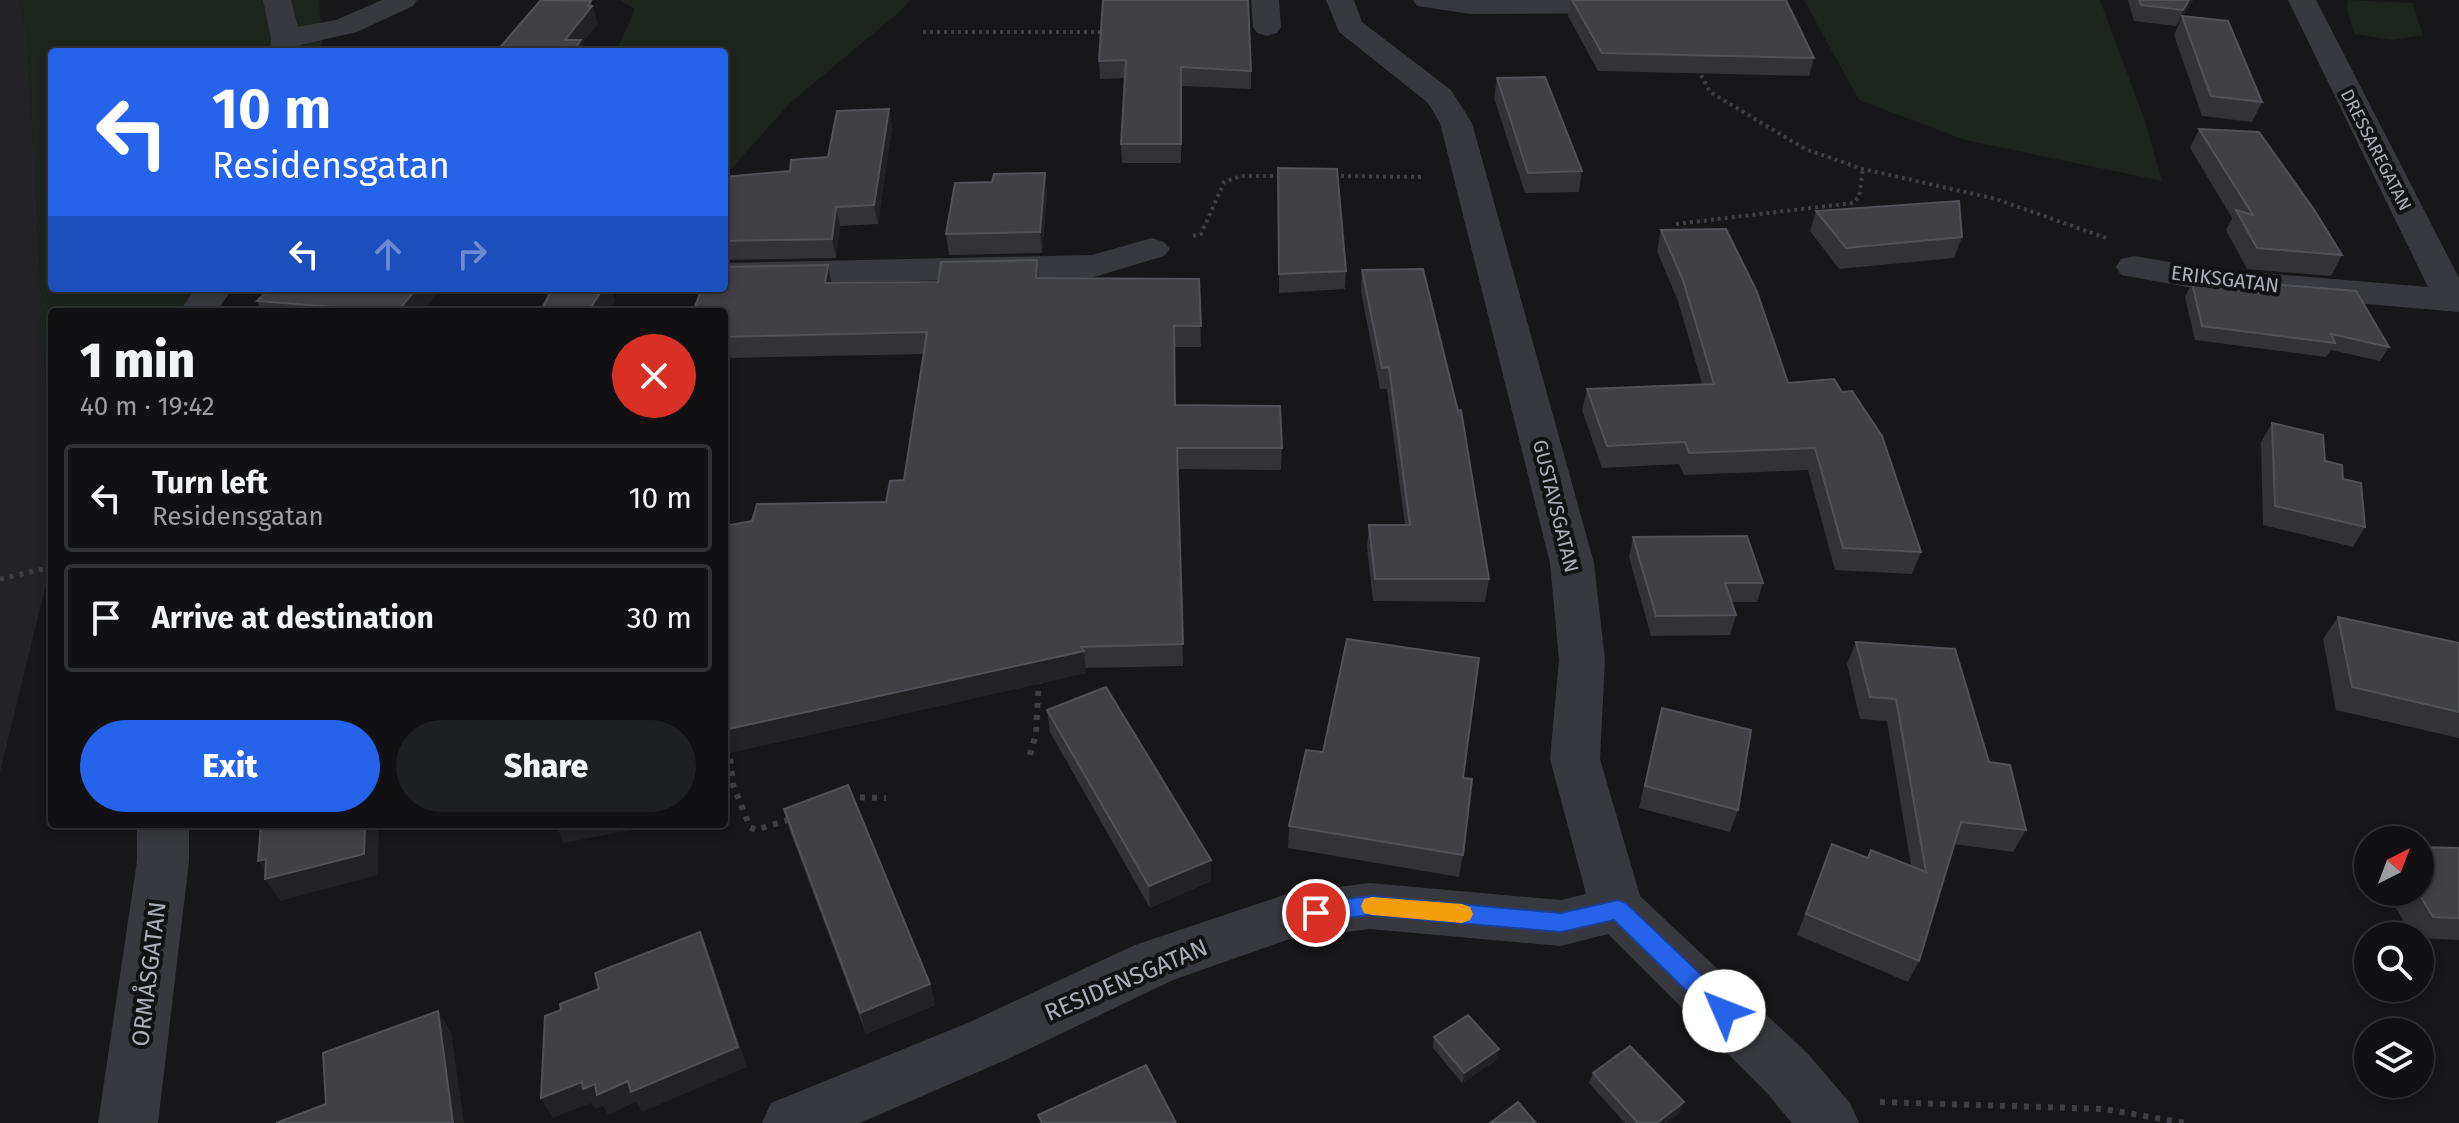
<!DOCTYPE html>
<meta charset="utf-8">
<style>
:root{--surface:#111113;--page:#1e1f21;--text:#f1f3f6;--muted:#9c9da0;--line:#303133;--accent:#2563eb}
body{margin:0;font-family:"Fira Sans",sans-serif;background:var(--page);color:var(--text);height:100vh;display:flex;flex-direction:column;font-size:30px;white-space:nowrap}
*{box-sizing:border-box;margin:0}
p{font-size:26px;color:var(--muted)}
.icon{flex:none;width:44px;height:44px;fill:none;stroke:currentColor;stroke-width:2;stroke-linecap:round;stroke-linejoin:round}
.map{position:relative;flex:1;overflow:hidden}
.drawer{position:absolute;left:48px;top:308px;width:680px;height:520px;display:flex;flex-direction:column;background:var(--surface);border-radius:8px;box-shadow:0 4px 12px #0003,0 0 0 2px var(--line)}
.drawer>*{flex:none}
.top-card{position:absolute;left:48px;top:48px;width:680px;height:244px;border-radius:8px;box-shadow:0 4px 12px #0003,0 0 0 2px var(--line);background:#2563eb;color:#fff;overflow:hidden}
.needle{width:52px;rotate:42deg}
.tools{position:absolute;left:2354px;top:826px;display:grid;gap:16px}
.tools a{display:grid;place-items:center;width:80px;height:80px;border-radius:50%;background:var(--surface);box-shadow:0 4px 12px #0003,0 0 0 2px var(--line);font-size:40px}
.pin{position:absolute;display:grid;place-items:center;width:68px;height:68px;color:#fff;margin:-34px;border:4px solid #fff;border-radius:50%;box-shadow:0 2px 8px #0007}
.me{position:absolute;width:88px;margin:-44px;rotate:314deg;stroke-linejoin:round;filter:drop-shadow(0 0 6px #0008)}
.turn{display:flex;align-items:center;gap:28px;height:168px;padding:0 32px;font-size:36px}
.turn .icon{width:104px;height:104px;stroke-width:2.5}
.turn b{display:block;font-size:56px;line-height:68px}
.lanes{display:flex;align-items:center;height:76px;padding:0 32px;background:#0003;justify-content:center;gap:40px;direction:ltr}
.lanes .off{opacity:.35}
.round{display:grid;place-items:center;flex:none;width:84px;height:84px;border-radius:42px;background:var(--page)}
.summary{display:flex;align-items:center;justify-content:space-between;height:136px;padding:0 32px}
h1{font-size:48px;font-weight:800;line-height:60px}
.action{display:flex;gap:16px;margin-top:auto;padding:16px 32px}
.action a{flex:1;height:92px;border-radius:48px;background:var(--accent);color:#fff;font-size:32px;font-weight:800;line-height:92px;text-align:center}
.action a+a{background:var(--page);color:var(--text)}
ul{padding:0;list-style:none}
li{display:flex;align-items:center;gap:24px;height:108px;margin:0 16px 12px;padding:0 16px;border:4px solid var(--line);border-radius:8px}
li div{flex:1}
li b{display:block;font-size:30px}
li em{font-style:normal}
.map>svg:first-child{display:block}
</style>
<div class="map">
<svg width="2459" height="1123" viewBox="0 0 2459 1123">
<rect width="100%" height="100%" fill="#171719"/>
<path fill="#232326" d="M0 0H19L27 33 52 495V560L0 772Z"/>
<g fill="#1d241e">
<path d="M19 0H319L322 42 320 52H52V288H230L218 312H52V403L47 405 27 33Z"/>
<path d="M620 0H910L904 8 790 103 731 169 724 164V52H616L635 9Z"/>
<path d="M1804 0H2100L2145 121 2162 181 1965 140 1859 100Z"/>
<path d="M2348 0 2412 3 2423 35 2394 40 2354 34 2347 10Z"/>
</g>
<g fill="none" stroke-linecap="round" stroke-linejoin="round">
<g stroke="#3e4045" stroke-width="4" stroke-dasharray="3 4" stroke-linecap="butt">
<path d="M923 32H1107"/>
<path d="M1698 69 1710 92 1805 149 1863 169 1996 199 2109 239"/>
<path d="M1334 176 1424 177"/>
<path d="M1676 224 1853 203 1859 197 1863 169"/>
<path d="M1193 236 1201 234 1224 182 1241 176H1280"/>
</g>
<path stroke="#3e4045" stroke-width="5" stroke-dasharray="4 6" stroke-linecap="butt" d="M0 579 52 567"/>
<g stroke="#3e4045" stroke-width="6" stroke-dasharray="5 7" stroke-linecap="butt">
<path d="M729 747 733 785 750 827 756 830 794 818"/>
<path d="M1030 755 1036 733 1039 678"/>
<path d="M848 797 886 798"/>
<path d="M1880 1102 2104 1109 2185 1123"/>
</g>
<g fill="#38393e" fill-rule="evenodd">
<path d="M263 0H291L298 27 336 20 382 0H417L413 6 357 32 300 45V52H270L271 38Z"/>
<path d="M1251 0H1279L1281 27 1277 33 1267 36 1257 33 1253 27Z"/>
<path d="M1326 0H1354L1362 22 1451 90 1472 123 1594 563 1605 660 1600 759 1640 896 1808 1054 1850 1103 1859 1123H1792L1766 1092 1608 934 1561 946 1370 929 1290 939 1173 980 1010 1058 860 1123H762L771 1103 970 1022 1135 945 1290 893 1370 883 1561 900 1586 894 1550 759 1559 660 1550 563 1440 123 1428 103 1339 32Z"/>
<path d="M1413 0H1643L1646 5 1642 11 1632 13 1471 14 1417 6Z"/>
<path d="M2288 0H2316L2459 278V312L2204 290 2121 275 2116 267 2121 259 2134 256 2204 268 2428 287Z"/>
<path d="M1152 238 1164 242 1170 249 1164 256 1094 277 724 285V263L1092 255Z"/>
<path d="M196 288H233L216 312H179Z"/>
<path d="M137 824H189V861L158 1123H98L137 861Z"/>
</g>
</g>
<g fill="#333337">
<path d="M1103 0 1251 71V89L1182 86 1181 163H1122L1121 144 1125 78 1100 79 1099 61Z"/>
<path d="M1571 0H1786L1814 58 1809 76 1598 71 1568 16Z"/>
<path d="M2128 0H2193L2183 16 2262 102 2252 122 2202 116 2174 35 2182 17 2176 26 2134 21Z"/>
<path d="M1497 78 1582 171 1579 192 1525 193 1494 98Z"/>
<path d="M889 109 892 127 878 224 840 226 836 258 724 260V177L790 171 828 157Z"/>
<path d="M2199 129 2342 255 2331 276 2247 269 2226 230 2232 218 2190 148Z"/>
<path d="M1278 168 1346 271 1345 289 1279 293Z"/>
<path d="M1045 173 1047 194 1042 253 949 255 946 234 992 182Z"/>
<path d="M1816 211 1962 237 1954 258 1839 269 1810 231Z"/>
<path d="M1661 230 1788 383 1921 552 1912 574 1835 570 1808 470 1684 475 1679 464 1602 468 1582 410 1587 389 1702 384 1678 301 1657 251Z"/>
<path d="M1037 260 1039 278 1199 279 1201 347H1174L1175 405 1282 448 1281 470 1178 469 1183 666 1085 668 1086 673 724 754V526L886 502 904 480 923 354 731 358 727 345H724V312L828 265 831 283 938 282Z"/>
<path d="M1362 270 1489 579 1485 602 1373 601 1367 547 1369 525H1405L1387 389H1380L1361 292Z"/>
<path d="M2192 283 2265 293 2270 284 2389 347 2380 361 2331 350 2326 357 2195 340 2185 297Z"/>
<path d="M270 288H442L422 312H262L257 301Z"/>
<path d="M2272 423 2325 461 2365 527 2353 547 2263 525 2261 442Z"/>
<path d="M1633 537 1763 583 1757 602H1732L1736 615 1730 635 1651 636 1629 557Z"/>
<path d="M2338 617 2459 643V738L2336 710 2323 639Z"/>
<path d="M1856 642 1989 762 2026 830 2013 852 1954 844 1919 961 1908 982 1797 935 1832 844 1867 858 1871 850 1911 865 1887 721 1860 719 1847 664Z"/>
<path d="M1662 708 1738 810 1730 832 1639 808 1656 730Z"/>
<path d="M1047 710 1211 860V881L1150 908 1050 732Z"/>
<path d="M1463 778V855L1459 877 1288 848 1289 826Z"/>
<path d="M784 809 930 984 935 1005 866 1034 790 831Z"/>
<path d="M2459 848V940L2420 938V936H2412L2387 892H2420Z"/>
<path d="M1434 1037 1496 1060 1462 1083 1433 1048Z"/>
<path d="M1593 1073 1680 1113 1666 1123H1625L1589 1083Z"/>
</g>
<g fill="#222225">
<path d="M2189 0H2193L2176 26 2183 10Z"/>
<path d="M591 1 598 24 582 43 585 52H568L565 40Z"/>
<path d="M889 109 892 127 878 224 874 205Z"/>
<path d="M1045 173 1047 194 1042 253 1040 232Z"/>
<path d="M836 207 840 226 836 258 832 239Z"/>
<path d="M828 265 832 286 825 283Z"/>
<path d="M417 288H442L422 312H397Z"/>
<path d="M603 288H611L615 301 608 312H588Z"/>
<path d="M1084 651 1086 673 724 754V730Z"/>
<path d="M365 824H379L378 875 280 901 265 879 270 878 258 861 266 859Z"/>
<path d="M555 824H661L564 843Z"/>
<path d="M1211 860V881L1150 908 1149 886Z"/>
<path d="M700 932 709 953 747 1067 642 1112 636 1102 608 1115 603 1106 595 1109 591 1103 553 1118 541 1098Z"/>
<path d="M930 984 935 1005 866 1034 860 1013Z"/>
<path d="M438 1011 451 1032 464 1123H453Z"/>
<path d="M1499 1049 1496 1060 1462 1083 1464 1073Z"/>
<path d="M1684 1102 1680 1113 1666 1123H1657Z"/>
</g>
<g fill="#404045" stroke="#505257" stroke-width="2">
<path d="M541 0 591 1 588 6H592L565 40H581L572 52H496Z"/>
<path d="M1103 0H1248L1251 71 1181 67V144H1121L1126 60 1099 61Z"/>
<path d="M1572 0H1786L1814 58 1602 53Z"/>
<path d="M2139 0H2189L2183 10 2141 5Z"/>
<path d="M2182 16 2228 21 2262 102 2211 96Z"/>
<path d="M1545 77 1582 171 1528 173 1497 78Z"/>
<path d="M889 109 874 205 836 207 832 239 724 241V228L725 224H724V177L790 171 791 160 828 157 837 111Z"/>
<path d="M2199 129 2259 132 2315 211 2342 255 2257 248 2236 210 2253 215Z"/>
<path d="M1278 168 1337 169 1346 271 1279 274Z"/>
<path d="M1045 173 1040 232 946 234 955 183 992 182 994 174Z"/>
<path d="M1959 201 1962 237 1846 248 1816 211Z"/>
<path d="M1726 229 1757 292 1788 383 1834 379 1842 392 1852 391 1882 436 1921 552 1843 548 1815 448 1689 453 1685 442 1607 446 1587 389 1714 384 1683 280 1661 230Z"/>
<path d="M1037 260 1036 278 1199 279 1201 326H1174L1175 405 1280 406 1282 448H1177L1183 644 1081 647 1084 651 724 730V526L752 521 757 504 886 502 890 481 904 480 927 332 725 337 729 323H724V312H693L702 288H724V267L828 265 825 283 938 282 941 262Z"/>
<path d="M1423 269 1458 411 1461 410 1489 579H1375L1369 525H1410L1389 367 1382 368 1362 270Z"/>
<path d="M2192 283 2276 295 2270 284 2356 291 2389 347 2331 334 2335 343 2202 326Z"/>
<path d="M270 288H417L397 312 257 301Z"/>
<path d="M553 288H603L588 312H540Z"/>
<path d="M2272 423 2323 435 2325 461 2342 465 2343 479 2361 483 2365 527 2275 506Z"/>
<path d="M1747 536 1763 583H1725L1736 615 1656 616 1633 537Z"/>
<path d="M2338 617 2459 643V712L2352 687Z"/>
<path d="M1347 639 1479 658 1463 778 1472 779 1463 855 1289 826 1306 750 1323 752Z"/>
<path d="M1856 642 1955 649 1989 762 2010 765 2026 830 1961 822 1919 961 1806 914 1832 844 1868 858 1871 850 1926 872 1896 699 1870 697Z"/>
<path d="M1106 687 1211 860 1149 886 1047 710Z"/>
<path d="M1662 708 1751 730 1738 810 1645 786Z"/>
<path d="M848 785 930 984 860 1013 784 809Z"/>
<path d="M261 824H365L364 854 265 879 266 859 258 861Z"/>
<path d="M2420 847 2459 848V918L2433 917 2418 892H2420Z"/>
<path d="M700 932 738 1047 631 1092 628 1081 597 1095 595 1084 583 1089 582 1082 541 1098 545 1016 561 1010 560 1004 599 989 595 973Z"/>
<path d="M438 1011 453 1123H276L326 1104 323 1053Z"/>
<path d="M1468 1015 1499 1049 1464 1073 1434 1037Z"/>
<path d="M1630 1046 1684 1102 1657 1123H1638L1593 1073Z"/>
<path d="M1146 1065 1176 1123H1042L1038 1115Z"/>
<path d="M1518 1102 1536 1123H1490Z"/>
</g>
<path fill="#2563eb" stroke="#184099" stroke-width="2" d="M1370 896 1561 913 1618 900 1626 903 1732 1004 1735 1011 1732 1019 1724 1022 1715 1019 1614 920 1561 932 1370 915 1316 922 1309 920 1305 913 1309 906 1316 903Z"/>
<path fill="#f59e0b" d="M1372 897 1462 904 1470 907 1473 914 1470 920 1462 923 1372 915 1364 913 1361 906 1364 899Z"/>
<g text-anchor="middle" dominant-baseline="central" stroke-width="8" stroke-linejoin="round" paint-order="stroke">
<g font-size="18" fill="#a9aeb9" stroke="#121214">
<text transform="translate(2376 150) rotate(63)">DRESSAREGATAN</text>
</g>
<g font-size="20" fill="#a9aeb9" stroke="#121214">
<text transform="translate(2225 279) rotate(7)">ERIKSGATAN</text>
<text transform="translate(1556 506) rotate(76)">GUSTAVSGATAN</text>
</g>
<g font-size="24" fill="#a9aeb9" stroke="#121214">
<text transform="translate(149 974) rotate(-83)">ORMÅSGATAN</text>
<text transform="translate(1126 980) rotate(-23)">RESIDENSGATAN</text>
</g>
</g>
</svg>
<div class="tools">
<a><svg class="needle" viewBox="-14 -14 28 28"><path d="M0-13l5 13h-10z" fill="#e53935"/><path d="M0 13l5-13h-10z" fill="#9c9da0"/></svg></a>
<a><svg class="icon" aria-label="search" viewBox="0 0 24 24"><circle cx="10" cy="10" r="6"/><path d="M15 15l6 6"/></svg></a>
<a><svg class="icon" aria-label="layers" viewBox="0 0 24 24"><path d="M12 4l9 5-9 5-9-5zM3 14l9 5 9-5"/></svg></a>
</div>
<div class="pin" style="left:1316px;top:913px;background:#d93025"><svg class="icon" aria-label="arrive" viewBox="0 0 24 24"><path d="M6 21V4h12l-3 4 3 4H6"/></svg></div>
<svg class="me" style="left:1724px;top:1011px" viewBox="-20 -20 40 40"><circle r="19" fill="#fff"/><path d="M0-13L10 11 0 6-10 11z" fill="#2563eb"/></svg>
<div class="top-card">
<div class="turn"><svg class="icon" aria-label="left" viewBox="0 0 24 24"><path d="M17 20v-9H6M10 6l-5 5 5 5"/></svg><div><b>10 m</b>Residensgatan</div></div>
<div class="lanes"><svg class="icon" aria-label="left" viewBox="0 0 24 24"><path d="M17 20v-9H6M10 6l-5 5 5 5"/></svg><svg class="icon off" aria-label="ahead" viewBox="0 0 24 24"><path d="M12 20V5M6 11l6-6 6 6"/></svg><svg class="icon off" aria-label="right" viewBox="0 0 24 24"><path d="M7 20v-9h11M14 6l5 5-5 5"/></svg></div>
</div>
<section class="drawer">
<div class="summary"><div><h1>1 min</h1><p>40 m · 19:42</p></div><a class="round" style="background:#d93025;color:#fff"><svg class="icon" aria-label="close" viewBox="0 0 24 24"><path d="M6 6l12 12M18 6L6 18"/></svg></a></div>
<ul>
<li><svg class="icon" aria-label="left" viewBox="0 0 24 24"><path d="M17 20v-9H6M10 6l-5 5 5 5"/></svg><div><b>Turn left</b><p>Residensgatan</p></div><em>10 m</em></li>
<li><svg class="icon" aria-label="arrive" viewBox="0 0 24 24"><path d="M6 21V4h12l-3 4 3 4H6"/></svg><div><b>Arrive at destination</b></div><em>30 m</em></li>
</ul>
<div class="action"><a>Exit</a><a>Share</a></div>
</section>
</div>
